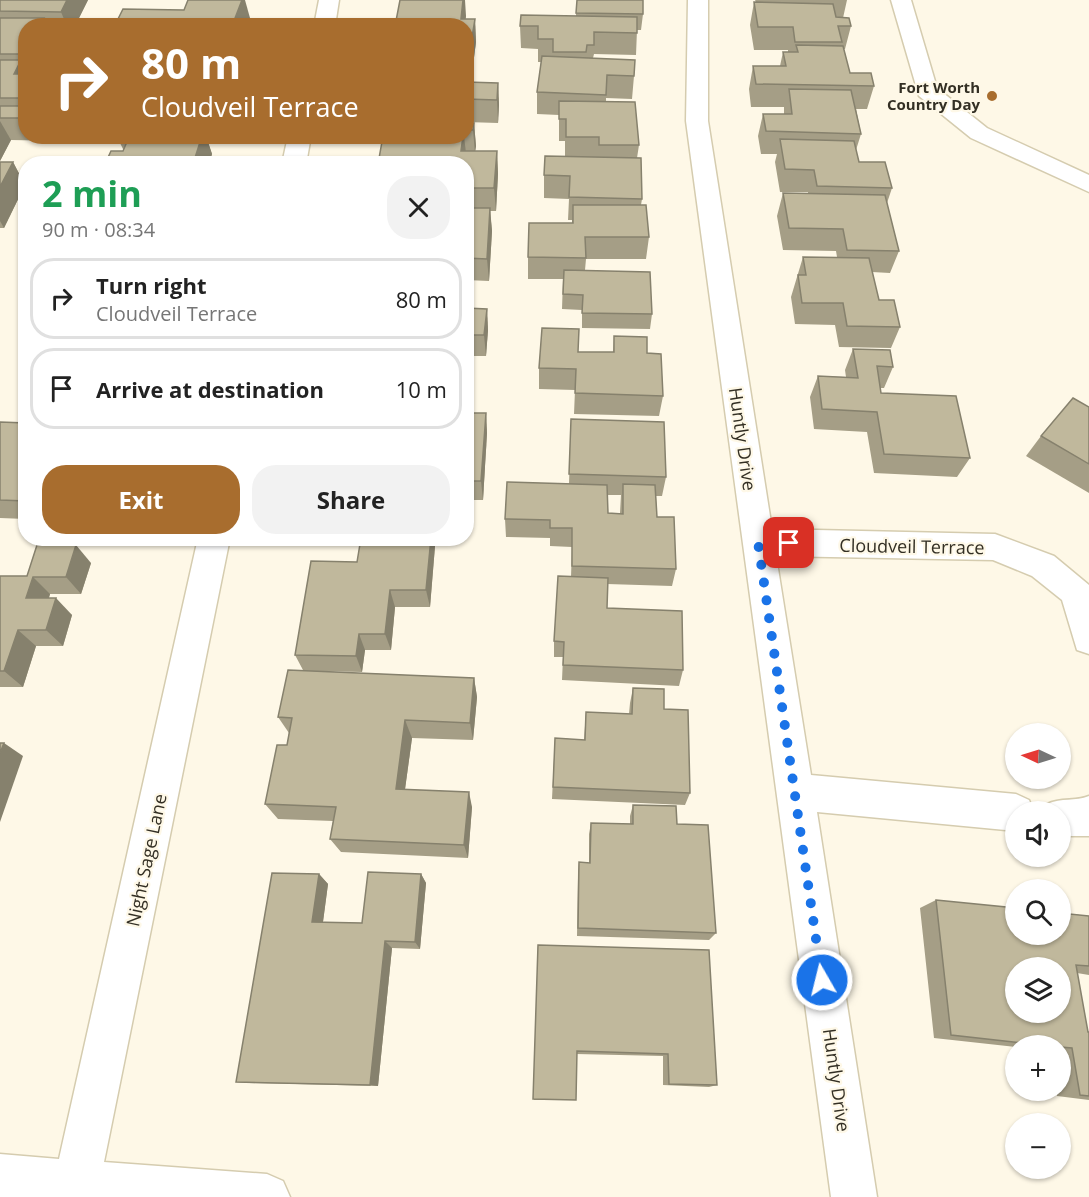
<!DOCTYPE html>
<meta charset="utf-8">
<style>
:root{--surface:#fff;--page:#f2f2f2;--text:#222;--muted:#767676;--line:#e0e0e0;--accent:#a86d2e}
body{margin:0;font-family:"Open Sans",sans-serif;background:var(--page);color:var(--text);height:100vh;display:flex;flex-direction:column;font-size:22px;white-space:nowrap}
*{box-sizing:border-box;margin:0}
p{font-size:20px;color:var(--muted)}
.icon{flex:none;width:33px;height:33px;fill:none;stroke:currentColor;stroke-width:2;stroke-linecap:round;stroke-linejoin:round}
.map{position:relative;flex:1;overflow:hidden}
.sheet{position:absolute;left:18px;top:156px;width:456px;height:390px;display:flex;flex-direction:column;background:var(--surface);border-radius:24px;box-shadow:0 2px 4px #0004}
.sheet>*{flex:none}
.guide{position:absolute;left:18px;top:18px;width:456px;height:126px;border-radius:24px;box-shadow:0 2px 4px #0004;background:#a86d2e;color:#fff;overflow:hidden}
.needle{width:39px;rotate:274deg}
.buttons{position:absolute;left:1005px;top:723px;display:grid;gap:12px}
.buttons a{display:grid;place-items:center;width:66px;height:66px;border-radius:50%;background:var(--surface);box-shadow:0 2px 4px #0004;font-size:30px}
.pin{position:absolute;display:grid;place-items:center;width:51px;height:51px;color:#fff;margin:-26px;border-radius:12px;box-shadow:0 3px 9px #0006}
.me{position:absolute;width:66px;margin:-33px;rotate:352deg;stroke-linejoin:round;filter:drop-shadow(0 0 4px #0008)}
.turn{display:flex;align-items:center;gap:21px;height:126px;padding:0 24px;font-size:27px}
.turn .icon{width:78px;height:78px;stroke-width:2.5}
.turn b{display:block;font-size:42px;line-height:51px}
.round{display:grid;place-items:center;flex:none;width:63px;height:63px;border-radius:24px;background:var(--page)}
.head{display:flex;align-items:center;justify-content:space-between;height:102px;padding:0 24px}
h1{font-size:36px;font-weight:700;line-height:45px;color:#1e9e55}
.primary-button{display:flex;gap:12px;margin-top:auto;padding:12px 24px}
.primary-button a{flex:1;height:69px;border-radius:24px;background:var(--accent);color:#fff;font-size:24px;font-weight:700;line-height:69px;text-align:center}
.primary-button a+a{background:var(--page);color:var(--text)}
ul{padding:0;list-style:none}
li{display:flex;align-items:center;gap:18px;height:81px;margin:0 12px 9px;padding:0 12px;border:3px solid var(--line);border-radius:24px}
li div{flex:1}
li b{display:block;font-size:22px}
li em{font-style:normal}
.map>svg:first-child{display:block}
</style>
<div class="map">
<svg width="1089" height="1197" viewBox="0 0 1089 1197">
<rect width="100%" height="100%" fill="#fef8e7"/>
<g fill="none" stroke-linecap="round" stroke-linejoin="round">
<g stroke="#d5ccaf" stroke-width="3">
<g id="minor">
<path d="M319 0H339L335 26H314Z"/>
<path d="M688 0H708V121L772 529 995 534 1054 556 1089 585V654L1077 650 1062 600 1032 576 993 560 776 556 811 775 1016 794 1029 800 1034 812H1016V831L817 812 877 1197H831L686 121Z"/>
<path d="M891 0H911L937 88 987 128 1089 175V192L971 138 919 96Z"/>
<path d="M288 136H311L306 164H282Z"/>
<path d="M198 538H230L104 1162 267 1174 283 1181 290 1197H0V1154L59 1159Z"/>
<path d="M1089 796V836H1060V812H1043L1047 804C1062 797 1075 802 1089 796Z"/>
</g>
</g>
<use href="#minor" fill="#fff" fill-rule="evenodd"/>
</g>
<g fill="#a59e86" fill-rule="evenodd">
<path d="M0 0H88L75 26H26V136H64L63 141 11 140 0 161Z"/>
<path d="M755 0H847L843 18 851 26 845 49H844L850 73 874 86 867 109H856L861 134 856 150 859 162 892 188 887 203 899 251 890 273 872 272 879 300 900 327 891 348 839 347 835 325 795 324 791 297 803 257H837L836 251 783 250 777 216 783 193 808 194V192H780L775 162 777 154H761L758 136 763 114H784V107H751L749 89 753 66H780L783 52H788V50H754L750 25 754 2H756Z"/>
<path d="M576 13 643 14 641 30H637L636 55 594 54 593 58 634 76 632 99 606 98V102L639 145 637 158 642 199 641 205 649 237 646 259H586L585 270 652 314 650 329 582 328V310L562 309 563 279H528V257L572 223V220H568L569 199 544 198V175L565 156V141H559V115L537 114V92L541 62H538V49L521 48 520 26 576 16Z"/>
<path d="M466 16 465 19H475L476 42 473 65H466V26H395Z"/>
<path d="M466 82 498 83 499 105 498 123 466 122Z"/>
<path d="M466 123H474L476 146 475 151H497L498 174 496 211H490L492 231 489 281 466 280V164L383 136H466Z"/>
<path d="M110 136H206L212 154 209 164H105L124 151 120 143H113Z"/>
<path d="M0 162H13L25 185 4 228H0Z"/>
<path d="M466 308 487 309 488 330 486 356H466Z"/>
<path d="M614 336 647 353 663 396 659 416 574 414 575 390 539 389V368L578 352H613Z"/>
<path d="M853 349 893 367 884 388H880L881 393 970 458 957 477 874 473 867 432 814 429 810 397 818 376 846 377 845 370Z"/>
<path d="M1089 407V493L1026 456 1041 436Z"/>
<path d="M466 413H486L487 433 483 500H466Z"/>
<path d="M571 419 666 477 662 496H656L657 517 676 569 672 586 607 584V608L683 670 679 686 562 680 563 657H554V641L571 577 572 547 550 546V538L506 537 505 519 569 484ZM608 495H621L620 513H608Z"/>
<path d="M0 422 26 423V519L0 518Z"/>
<path d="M361 538H434L435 546 430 607H395L391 650H365L362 672 315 671 474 678 477 697 473 740 412 738 405 789 472 807 468 858 341 852 330 839 333 821 278 819 265 804 287 745 289 733 278 717 303 670 295 655 357 562Z"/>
<path d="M91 563 81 594H50L49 598 72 615 63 646H36L23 687H0V576H27Z"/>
<path d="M633 688 664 709 690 793 685 805 552 799 555 738 584 740 586 712 629 714 630 703Z"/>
<path d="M633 805 677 824 716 933 709 940 577 936 578 872 579 862 589 863V834L591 823 630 824V816Z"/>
<path d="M319 874 328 884 323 922 362 923 421 874 426 883 420 949 392 948 378 1086 249 1083 236 1082Z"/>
<path d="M936 900 1089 916V975L1077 973 1088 1032H1089V1100L1057 1096 1056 1090H1060V1046H1016V1047L934 1038 920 908Z"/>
<path d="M538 945 717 1085 709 1087 663 1085V1056L576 1054V1100H534Z"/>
</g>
<g fill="#86816d">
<path d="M67 0H88L75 26H67L61 12Z"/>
<path d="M242 0H245L250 18 247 26H232Z"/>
<path d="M463 0H465L466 16 465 26 461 19Z"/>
<path d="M44 18 47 26H39Z"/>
<path d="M475 19 476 42 473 65 471 43Z"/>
<path d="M21 60 26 69 25 96 14 74Z"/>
<path d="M498 83 499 105 498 123 497 100Z"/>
<path d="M0 121 11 140 0 161Z"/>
<path d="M474 123 476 146 475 153 473 130Z"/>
<path d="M202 136H206L212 154 209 164H193Z"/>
<path d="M463 136H464L466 153 461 151Z"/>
<path d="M497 151 498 174 496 211 494 188Z"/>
<path d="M13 162 25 185 4 228 0 221V187Z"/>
<path d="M490 208 492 231 489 281 487 259Z"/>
<path d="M487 309 488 330 486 356 484 335Z"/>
<path d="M486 413 487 433 483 500 481 481Z"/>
<path d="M26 442V459L21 453Z"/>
<path d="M431 538H434L435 546 430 607 426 590Z"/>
<path d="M76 545 91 563 81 594 66 577Z"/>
<path d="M33 577 50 594 43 615 26 598Z"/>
<path d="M390 590 395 607 391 650 385 634Z"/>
<path d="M56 598 72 615 63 646 46 630Z"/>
<path d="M18 630 36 646 23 687 4 671Z"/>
<path d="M359 634 365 650 362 672 356 656Z"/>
<path d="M474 678 477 697 473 740 470 723Z"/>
<path d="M405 720 412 738 403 804 396 789Z"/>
<path d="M4 743 23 756 0 822V753Z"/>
<path d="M469 792 472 807 468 858 464 845Z"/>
<path d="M319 874 328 884 322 929 312 922Z"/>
<path d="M421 874 426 883 420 949 415 942Z"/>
<path d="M385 941 392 948 378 1086 370 1085Z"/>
</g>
<g fill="#c0b89c" stroke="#86816d" stroke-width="1.5" fill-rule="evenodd">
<path d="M0 0H67L61 12 0 11Z"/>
<path d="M188 0H242L232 26 115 25 123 9 184 10Z"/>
<path d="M400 0H463L461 19H475L471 43H466V26H395Z"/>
<path d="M577 0H643V14L576 13Z"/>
<path d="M754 2 833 4 836 17 849 18 851 26H838L842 42H795L793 27H758Z"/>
<path d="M521 15 637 17V33L594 32V45H587L586 52H553V39H538V26H520Z"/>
<path d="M0 18H44L39 26H26V54H0Z"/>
<path d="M796 45 843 46 850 73H871L874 86 756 84 753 66H786L783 52H798Z"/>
<path d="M542 56 635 60 634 76 607 75 606 95 537 92Z"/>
<path d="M0 60H21L14 74H26V98H0Z"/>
<path d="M466 82 498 83 497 100 466 99Z"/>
<path d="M789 89 851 90 861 134 766 131 763 114H792Z"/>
<path d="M559 101 635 102 639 145H599V137H566V119H559Z"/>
<rect x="0" y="106" width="26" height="12"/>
<path d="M466 123H474L473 130H466Z"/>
<path d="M118 136H202L193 164H105L111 151H123L129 137Z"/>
<path d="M383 136H463L461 151H497L494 188H466V164H378Z"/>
<path d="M780 139 854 141 859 162H885L892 188 817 186 814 170 785 169Z"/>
<path d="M545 156 641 158 642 199 569 197 570 176 544 175Z"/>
<path d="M0 162H13L0 187Z"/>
<path d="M783 193 885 195 899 251 847 250 843 229 789 228Z"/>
<path d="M466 202H473L472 208H490L487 259 466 258Z"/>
<path d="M573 205H646L649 237H585L586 258 528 257 529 223H573Z"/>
<path d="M803 257 869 258 879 300H894L900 327 847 326 843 303H802L798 275H806Z"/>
<path d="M564 270 650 272 652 314 582 313 583 295 563 294Z"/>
<path d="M466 308 487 309 484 335H466Z"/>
<path d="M542 328 579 329 578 352H614V336L647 337V353L661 354 663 396 575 393 576 369 539 368Z"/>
<path d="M853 349 890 350 893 367 877 366 881 393 956 396 970 458 884 454 877 412 822 409 818 376 858 378Z"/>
<path d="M1073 398 1089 407V464L1041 436Z"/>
<path d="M466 413H486L481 481H466Z"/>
<path d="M571 419 664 422 666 477 569 474Z"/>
<path d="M0 422 26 423V442L21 453H26V501L0 500Z"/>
<path d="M507 482 607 485 608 513 623 514V484L655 485 657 517H674L676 569 572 566V528H550V520L505 519Z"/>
<path d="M361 538H431L426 590H390L385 634H359L356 656 295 655 311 561 357 562Z"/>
<path d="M37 545H76L66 577H33L26 598H56L46 630H18L4 671H0V576H27Z"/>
<path d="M558 576 608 578 607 608 682 611 683 670 563 665 564 642 554 641Z"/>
<path d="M288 670 474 678 470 723 405 720 396 789 469 792 464 845 330 839 336 807 265 804 277 745H287L292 718 278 717Z"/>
<path d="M633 688 664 689V709L688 710 690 793 553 787 555 738 585 740 586 712 632 714Z"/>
<path d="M0 743H4L0 753Z"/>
<path d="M633 805 676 806 677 824 708 825 716 933 578 928 579 862 590 863 591 823 633 824Z"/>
<path d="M368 872 421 874 415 942 385 941 370 1085 236 1082 272 873 319 874 312 922 362 923Z"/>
<path d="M936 900 1016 908V934H1060V913L1089 916V966L1076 965 1088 1032H1089V1096L1080 1095 1072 1048 1060 1047V1046H1049L951 1035ZM1016 968H1060V1012H1016Z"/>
<path d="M538 945 709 950 717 1085 669 1084 668 1054 577 1051 576 1100 533 1099Z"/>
</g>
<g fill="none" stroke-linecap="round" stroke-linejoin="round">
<path stroke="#1a73e8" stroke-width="10" stroke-dasharray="0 18" d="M789 543 758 542 822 980"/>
</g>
<circle fill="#a86d2e" stroke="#fef8e7" stroke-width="2" cx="992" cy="96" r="6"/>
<g text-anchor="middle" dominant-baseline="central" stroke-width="4.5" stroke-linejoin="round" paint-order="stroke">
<g font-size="15" font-weight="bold" fill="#332f24" stroke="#fef8e7" text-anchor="end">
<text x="980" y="87">Fort Worth<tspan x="980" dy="17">Country Day</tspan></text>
</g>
<g font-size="18" fill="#332f24" stroke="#fef8e7">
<text transform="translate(743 439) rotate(82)">Huntly Drive</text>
<text transform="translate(912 546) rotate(1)">Cloudveil Terrace</text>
<text transform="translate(146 860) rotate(-78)">Night Sage Lane</text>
<text transform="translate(837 1080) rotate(82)">Huntly Drive</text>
</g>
</g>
</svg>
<div class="buttons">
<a><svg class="needle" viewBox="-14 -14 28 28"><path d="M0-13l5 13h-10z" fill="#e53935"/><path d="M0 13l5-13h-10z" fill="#767676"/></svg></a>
<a><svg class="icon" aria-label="sound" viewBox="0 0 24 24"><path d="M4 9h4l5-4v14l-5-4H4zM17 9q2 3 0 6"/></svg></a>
<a><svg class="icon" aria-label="search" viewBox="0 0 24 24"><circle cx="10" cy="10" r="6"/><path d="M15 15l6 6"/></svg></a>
<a><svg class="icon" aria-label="layers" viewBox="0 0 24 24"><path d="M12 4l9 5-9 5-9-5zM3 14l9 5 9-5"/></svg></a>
<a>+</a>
<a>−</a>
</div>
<div class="pin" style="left:789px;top:543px;background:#d93025"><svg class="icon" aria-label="arrive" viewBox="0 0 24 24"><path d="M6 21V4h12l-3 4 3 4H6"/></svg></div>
<svg class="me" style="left:822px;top:980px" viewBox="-20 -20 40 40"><circle r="17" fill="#1a73e8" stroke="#fff" stroke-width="3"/><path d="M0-11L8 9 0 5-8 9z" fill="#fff"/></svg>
<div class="guide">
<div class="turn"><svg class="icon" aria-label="right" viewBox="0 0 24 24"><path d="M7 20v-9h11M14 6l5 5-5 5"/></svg><div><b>80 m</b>Cloudveil Terrace</div></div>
</div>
<section class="sheet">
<div class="head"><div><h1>2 min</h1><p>90 m · 08:34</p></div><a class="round"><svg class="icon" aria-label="close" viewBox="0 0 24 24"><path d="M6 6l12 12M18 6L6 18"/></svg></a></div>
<ul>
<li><svg class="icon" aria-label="right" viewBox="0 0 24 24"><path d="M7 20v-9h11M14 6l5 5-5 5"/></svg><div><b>Turn right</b><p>Cloudveil Terrace</p></div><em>80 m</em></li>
<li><svg class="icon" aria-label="arrive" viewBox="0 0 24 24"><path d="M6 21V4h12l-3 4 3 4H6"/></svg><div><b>Arrive at destination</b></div><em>10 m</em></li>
</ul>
<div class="primary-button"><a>Exit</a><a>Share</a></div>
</section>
</div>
